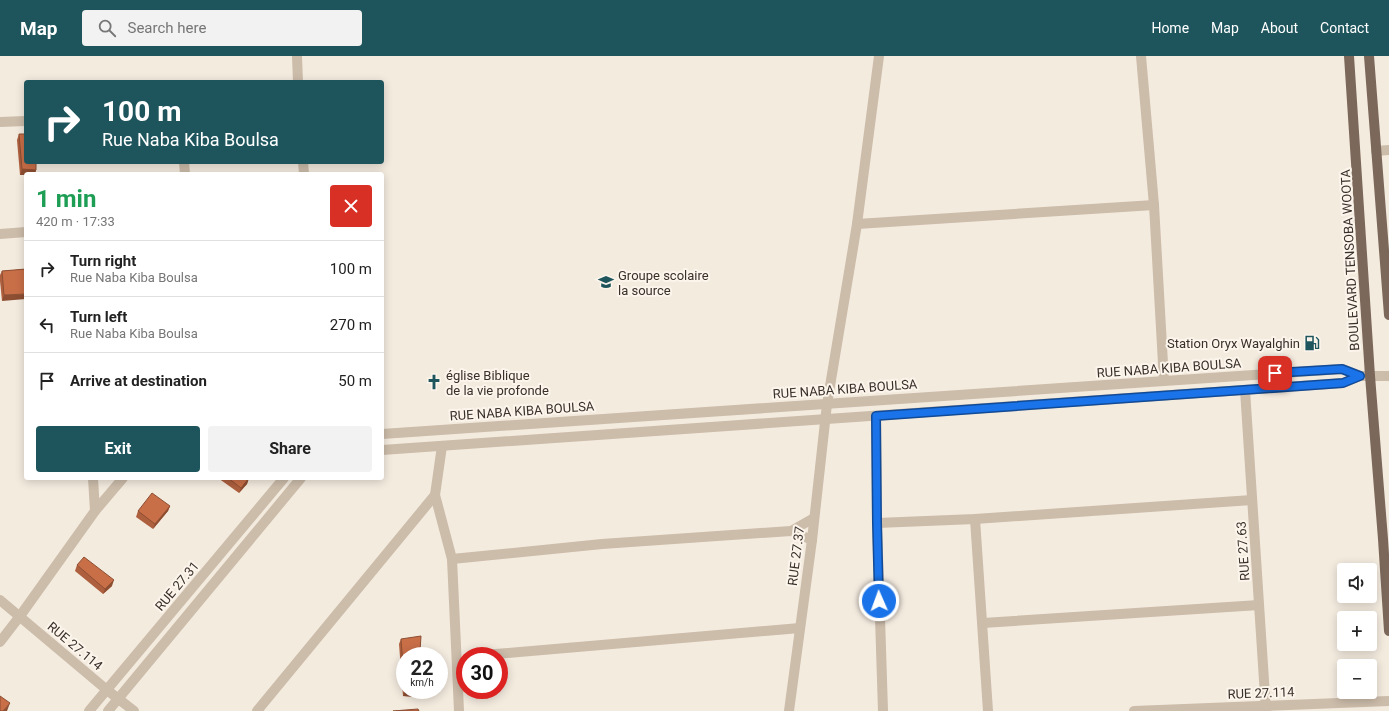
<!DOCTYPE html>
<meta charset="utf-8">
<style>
:root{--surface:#fff;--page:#f2f2f2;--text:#222;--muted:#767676;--line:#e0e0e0;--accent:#1e555d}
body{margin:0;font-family:Roboto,sans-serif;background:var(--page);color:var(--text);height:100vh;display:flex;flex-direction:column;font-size:15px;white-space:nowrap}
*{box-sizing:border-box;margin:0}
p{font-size:13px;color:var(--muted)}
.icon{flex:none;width:22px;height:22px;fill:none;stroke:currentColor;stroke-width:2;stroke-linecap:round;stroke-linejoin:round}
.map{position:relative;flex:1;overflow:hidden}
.panel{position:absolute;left:24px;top:116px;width:360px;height:308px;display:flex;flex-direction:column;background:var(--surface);border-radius:4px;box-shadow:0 2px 10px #0003}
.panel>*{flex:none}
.hud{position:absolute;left:24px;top:24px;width:360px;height:84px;border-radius:4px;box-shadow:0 2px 10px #0003;background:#1e555d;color:#fff;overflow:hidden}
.tools{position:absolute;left:1337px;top:507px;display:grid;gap:8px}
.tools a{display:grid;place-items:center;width:40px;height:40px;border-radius:4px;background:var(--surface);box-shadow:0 2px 10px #0003;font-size:20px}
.speed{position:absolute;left:396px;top:591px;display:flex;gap:8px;font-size:20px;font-weight:700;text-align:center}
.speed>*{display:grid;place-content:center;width:52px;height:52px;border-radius:50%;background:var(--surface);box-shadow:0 2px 10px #0003;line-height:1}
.speed small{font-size:10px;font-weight:400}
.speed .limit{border:6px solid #d22;background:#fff;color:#111}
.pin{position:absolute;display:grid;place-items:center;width:34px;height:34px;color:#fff;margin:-17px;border-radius:8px;box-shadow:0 2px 6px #0006}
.me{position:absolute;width:44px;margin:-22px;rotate:358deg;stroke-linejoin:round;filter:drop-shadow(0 0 3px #0008)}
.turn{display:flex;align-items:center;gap:14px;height:84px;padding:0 12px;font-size:18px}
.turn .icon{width:52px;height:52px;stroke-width:2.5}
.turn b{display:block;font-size:28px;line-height:34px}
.round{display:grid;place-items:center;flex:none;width:42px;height:42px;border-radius:4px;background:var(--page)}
.summary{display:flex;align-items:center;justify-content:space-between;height:68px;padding:0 12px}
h1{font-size:24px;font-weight:700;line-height:30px;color:#1e9e55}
.cta{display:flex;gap:8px;margin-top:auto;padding:8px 12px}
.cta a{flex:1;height:46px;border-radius:4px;background:var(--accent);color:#fff;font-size:16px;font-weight:700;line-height:46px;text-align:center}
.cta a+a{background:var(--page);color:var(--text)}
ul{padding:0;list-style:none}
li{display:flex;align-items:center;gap:12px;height:56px;padding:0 12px;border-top:1px solid var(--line)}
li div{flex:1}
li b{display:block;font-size:15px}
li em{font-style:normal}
header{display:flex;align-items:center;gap:24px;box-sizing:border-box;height:56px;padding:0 20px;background:var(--accent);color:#fff}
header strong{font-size:19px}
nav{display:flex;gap:22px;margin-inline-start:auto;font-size:14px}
.search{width:280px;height:36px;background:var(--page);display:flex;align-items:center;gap:10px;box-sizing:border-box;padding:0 14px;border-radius:4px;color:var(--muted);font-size:15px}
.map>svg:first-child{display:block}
</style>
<header>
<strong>Map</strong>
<div class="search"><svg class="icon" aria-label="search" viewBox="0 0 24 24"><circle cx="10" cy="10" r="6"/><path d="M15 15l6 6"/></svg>Search here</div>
<nav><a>Home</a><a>Map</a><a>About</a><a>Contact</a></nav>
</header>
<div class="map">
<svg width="1389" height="655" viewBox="0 0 1389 655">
<rect width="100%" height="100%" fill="#f4ebdf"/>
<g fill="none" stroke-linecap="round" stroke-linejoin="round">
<g stroke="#ccbcaa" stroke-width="10">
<path d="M297 0 298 26"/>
<path d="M1141 0 1154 149 1164 325"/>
<path d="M0 66 26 65"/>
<path d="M1376 95 1389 94"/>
<path d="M184 106 185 118"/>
<path d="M303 106 304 118"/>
<path d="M857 168 1154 149"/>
<path d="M0 178 26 176"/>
<path d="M1245 334 1266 655"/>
<path d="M876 360 877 467 883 655"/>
<path d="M382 378 1342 313 1360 320H1389"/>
<path d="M442 390 435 439 452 503 459 655"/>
<path d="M382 394 1343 327 1360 320"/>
<path d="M93 422 95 455"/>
<path d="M975 463 988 655"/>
<path d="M877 467 975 463 1252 444"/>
<path d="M791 475 812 484"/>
<path d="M452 503 602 488 791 475 814 462"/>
<path d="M0 544 107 634 134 655"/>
<path d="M983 567 1259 549"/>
<path d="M0 586 20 560 95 455 123 422"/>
<path d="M472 600 800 572"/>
<path d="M89 655 284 422"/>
<path d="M108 655 301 422"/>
<path d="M257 655 435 439"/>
<path d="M789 655 812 484 827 348 857 168 879 0"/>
<path d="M1134 655 1389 645"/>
</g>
<g stroke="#7c685b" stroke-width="10">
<path d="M1349 0 1370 320 1383 483 1389 575"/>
<path d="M1369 0 1389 259"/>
</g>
</g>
<g fill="#ad5f3e">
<path d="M19 78 36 114 35 118 20 119 17 84Z"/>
<path d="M26 213 2 245 0 225V219L2 215Z"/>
<path d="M218 422H249L247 428 239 437Z"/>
<path d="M170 450 168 455 153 473 136 461 138 455Z"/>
<path d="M77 509 112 530 103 538 75 515Z"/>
<path d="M401 583 405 600 417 641 403 640 399 588Z"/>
</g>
<g fill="#8d4e32">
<path d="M22 113 36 114 35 118H26V119H20Z"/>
<path d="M26 238V243L2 245 4 239Z"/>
<path d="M249 422 247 428 239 437 241 432Z"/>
<path d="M170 450 168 455 153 473 155 468Z"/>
<path d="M114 524 112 530 103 538 105 533Z"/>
<path d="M405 635 419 636 417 641 403 640Z"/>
<path d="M10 647 7 655H3Z"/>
</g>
<g fill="#c96f48" stroke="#8d4e32">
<path d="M19 78H26V106H36V114L22 113Z"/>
<path d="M26 213V238L4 239 2 215Z"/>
<path d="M228 422H249L241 432Z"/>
<path d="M152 437 170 450 155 468 138 455Z"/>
<path d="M84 501 114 524 105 533 77 509Z"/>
<path d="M421 580 420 595 421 600H405V634H418L419 636 405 635 401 583Z"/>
<path d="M0 640 10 647 3 655H0Z"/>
<path d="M418 653 419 655H393Z"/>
</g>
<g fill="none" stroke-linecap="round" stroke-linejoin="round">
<g stroke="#114b97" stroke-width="10">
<path id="route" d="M879 545 877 467 876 360 1343 327 1360 320 1342 313 1275 317"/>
</g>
<use href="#route" stroke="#1a73e8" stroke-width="7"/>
</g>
<defs>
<g id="school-bare" transform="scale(1.2)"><path d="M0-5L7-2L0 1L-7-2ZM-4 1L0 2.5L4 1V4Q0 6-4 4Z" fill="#1e555d" stroke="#fbf5ec" stroke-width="2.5" paint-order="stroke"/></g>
<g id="fuel-bare" transform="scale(1.2)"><path d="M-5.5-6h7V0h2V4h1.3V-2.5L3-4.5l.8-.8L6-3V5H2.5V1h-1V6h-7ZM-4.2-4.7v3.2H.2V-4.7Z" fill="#1e555d" stroke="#fbf5ec" stroke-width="2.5" paint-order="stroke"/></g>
<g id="church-bare" transform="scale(1.2)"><path d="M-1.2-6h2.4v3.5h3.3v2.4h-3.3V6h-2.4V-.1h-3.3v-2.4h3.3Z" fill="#1e555d" stroke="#fbf5ec" stroke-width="2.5" paint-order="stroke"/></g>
</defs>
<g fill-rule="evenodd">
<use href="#school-bare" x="606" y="226"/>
<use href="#fuel-bare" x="1312" y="287"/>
<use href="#church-bare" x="434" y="326"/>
</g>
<g text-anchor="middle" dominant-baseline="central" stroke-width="4" stroke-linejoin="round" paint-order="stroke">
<g font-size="13" fill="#3a302a" stroke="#fbf5ec">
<text transform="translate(1350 204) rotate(-93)">BOULEVARD TENSOBA WOOTA</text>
<text transform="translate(1169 312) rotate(-4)">RUE NABA KIBA BOULSA</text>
<text transform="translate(845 333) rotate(-4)">RUE NABA KIBA BOULSA</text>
<text transform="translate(522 355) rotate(-4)">RUE NABA KIBA BOULSA</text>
<text transform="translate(1243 495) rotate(-94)">RUE 27.63</text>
<text transform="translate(796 500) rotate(-83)">RUE 27.37</text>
<text transform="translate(177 530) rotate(-50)">RUE 27.31</text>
<text transform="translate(75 590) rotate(40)">RUE 27.114</text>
<text transform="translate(1261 637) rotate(-2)">RUE 27.114</text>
</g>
<g font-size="13" fill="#3a302a" stroke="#fbf5ec" text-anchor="start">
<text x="618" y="219">Groupe scolaire<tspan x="618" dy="15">la source</tspan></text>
<text x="1300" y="287" text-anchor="end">Station Oryx Wayalghin</text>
<text x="446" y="319">église Biblique<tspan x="446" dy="15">de la vie profonde</tspan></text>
</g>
</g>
</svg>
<div class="tools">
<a><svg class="icon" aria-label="sound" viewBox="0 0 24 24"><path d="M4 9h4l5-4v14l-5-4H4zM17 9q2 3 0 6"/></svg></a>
<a>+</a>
<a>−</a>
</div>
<div class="speed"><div>22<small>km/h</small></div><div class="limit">30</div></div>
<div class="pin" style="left:1275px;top:317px;background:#d93025"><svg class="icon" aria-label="arrive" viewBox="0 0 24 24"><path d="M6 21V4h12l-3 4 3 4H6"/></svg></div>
<svg class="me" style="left:879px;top:545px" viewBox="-20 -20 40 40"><circle r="17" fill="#1a73e8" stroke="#fff" stroke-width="3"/><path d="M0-11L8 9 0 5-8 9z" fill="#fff"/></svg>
<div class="hud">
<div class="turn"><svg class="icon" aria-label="right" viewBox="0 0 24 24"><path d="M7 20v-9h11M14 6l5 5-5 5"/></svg><div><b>100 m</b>Rue Naba Kiba Boulsa</div></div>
</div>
<section class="panel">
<div class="summary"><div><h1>1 min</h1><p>420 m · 17:33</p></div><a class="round" style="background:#d93025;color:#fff"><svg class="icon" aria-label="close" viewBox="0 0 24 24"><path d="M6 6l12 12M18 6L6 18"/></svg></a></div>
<ul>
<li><svg class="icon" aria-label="right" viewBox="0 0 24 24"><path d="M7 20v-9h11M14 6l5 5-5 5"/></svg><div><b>Turn right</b><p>Rue Naba Kiba Boulsa</p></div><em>100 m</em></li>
<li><svg class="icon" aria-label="left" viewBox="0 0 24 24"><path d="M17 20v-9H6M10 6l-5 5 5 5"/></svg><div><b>Turn left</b><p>Rue Naba Kiba Boulsa</p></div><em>270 m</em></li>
<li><svg class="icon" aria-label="arrive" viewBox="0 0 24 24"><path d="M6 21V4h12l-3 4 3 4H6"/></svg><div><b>Arrive at destination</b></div><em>50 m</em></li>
</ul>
<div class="cta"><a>Exit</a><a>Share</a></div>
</section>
</div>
